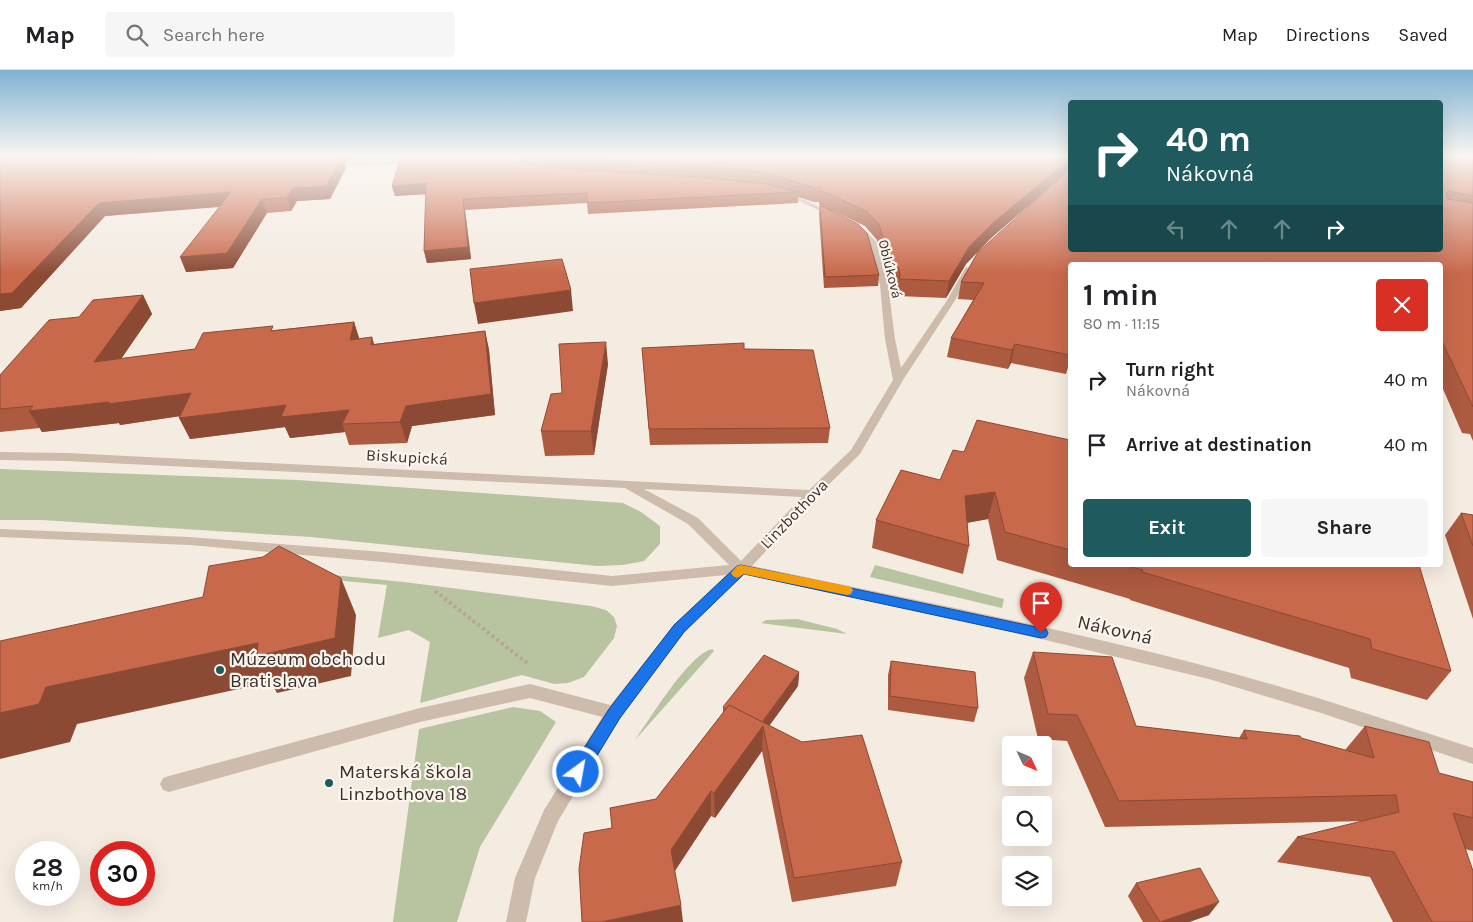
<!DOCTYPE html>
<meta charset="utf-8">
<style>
:root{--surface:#fff;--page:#f6f6f6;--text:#202124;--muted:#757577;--line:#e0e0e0;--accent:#1f5a5e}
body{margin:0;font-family:Karla,sans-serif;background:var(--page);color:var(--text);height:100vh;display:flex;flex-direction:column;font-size:19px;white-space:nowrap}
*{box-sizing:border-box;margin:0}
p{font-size:16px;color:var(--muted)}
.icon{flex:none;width:28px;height:28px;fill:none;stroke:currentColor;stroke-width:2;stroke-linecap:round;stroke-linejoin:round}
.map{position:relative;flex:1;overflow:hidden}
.side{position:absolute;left:1068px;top:192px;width:375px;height:305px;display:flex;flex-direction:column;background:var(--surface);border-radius:5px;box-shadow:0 5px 20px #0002}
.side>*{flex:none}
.hud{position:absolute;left:1068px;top:30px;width:375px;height:152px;border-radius:5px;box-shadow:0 5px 20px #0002;background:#1f5a5e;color:#fff;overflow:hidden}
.needle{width:32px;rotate:134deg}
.buttons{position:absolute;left:1002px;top:666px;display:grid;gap:10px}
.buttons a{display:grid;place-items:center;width:50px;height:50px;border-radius:5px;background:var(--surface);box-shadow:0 5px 20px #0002;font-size:25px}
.speed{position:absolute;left:15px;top:771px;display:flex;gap:10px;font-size:25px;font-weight:700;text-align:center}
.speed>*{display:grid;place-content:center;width:65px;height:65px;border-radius:50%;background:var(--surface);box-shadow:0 5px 20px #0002;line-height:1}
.speed small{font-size:12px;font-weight:400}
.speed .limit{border:8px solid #d22;background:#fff;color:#111}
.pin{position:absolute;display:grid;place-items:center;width:42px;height:42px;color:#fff;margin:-51px -21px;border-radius:50% 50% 50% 0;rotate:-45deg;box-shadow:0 0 5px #0007}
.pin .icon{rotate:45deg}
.me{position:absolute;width:55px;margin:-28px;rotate:32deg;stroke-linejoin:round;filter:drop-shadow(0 0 4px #0008)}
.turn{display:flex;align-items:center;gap:18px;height:105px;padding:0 15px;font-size:22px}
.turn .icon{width:65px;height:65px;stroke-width:2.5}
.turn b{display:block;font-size:35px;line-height:42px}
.lanes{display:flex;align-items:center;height:48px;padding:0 15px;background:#0003;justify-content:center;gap:25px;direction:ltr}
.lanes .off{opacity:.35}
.round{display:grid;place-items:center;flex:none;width:52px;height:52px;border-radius:5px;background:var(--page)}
.summary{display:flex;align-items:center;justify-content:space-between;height:85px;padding:0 15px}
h1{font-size:30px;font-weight:700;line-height:38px}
.action{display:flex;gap:10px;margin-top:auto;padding:10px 15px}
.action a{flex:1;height:58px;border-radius:5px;background:var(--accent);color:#fff;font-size:20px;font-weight:700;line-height:58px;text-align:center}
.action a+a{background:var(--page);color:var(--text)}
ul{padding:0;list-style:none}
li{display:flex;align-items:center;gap:15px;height:65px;padding:0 15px}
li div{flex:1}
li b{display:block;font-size:19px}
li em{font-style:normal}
header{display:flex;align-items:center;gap:30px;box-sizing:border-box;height:70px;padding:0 25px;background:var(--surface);border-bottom:1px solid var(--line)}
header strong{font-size:24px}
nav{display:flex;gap:28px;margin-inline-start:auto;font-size:18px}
.search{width:350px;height:45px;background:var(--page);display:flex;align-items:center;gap:12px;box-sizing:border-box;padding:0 18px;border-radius:5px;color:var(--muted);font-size:19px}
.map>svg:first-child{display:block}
</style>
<header>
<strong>Map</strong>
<div class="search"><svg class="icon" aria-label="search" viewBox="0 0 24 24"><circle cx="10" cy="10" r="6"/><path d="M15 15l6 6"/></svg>Search here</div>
<nav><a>Map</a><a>Directions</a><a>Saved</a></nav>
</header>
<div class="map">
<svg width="1473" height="852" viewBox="0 0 1473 852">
<rect width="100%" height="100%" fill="#f4ebe1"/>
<g fill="#b8c4a0">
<path d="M0 399 298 410 623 433 641 442 660 456V474L644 491 623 495 597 496 311 467 41 450H0Z"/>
<path d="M875 495 1004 529 1002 538 870 507Z"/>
<path d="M282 500 404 512 591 536 606 540 614 547 617 556 614 568 584 607 568 613 554 614 522 605 420 633 430 572 409 560 378 568 387 515 280 505Z"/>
<path d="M797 549 837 559 847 564 761 553 766 550Z"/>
<path d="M712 579 714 581 635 670C650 649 689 584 712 579Z"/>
<path d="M513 637 540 641 556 652 480 777 457 852H393L419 659Z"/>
</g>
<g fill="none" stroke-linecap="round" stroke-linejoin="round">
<path stroke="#b9a596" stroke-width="4" stroke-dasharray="3 3" stroke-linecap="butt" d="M435 521 527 593"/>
<path fill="#cdbbac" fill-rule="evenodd" d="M530 614 614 636 620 638 622 643 620 648 614 650 530 628 420 652 169 722 163 720 160 714 163 708 169 706 420 638Z"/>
<g fill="#cdbbac" fill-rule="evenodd">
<path d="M537 88 539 91 497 93 494 91 497 89Z"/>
<path d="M415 91 417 94 330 96 327 94 330 92Z"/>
<path d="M782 122 805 130 838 146 833 147 801 132 780 125V123Z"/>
<path d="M852 154H858L876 171 888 215 895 269 901 298 946 232 966 197 973 199 954 232 903 310 860 384 816 427 752 496C904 528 1058 557 1209 597 1298 620 1386 650 1473 678V694L1321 643 1209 609 1003 560 744 504 684 563 620 648 558 751 535 808 526 852H506L515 808 544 740 608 638 674 555 726 505 612 516 383 492 189 475 0 467V459L189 467 383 482 612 506 729 495 688 454 625 418 67 391 0 390V382L67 383 809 420 851 380 893 310 885 269 880 215 868 172 852 158ZM644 419 802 427 741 491 698 448Z"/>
</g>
</g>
<g fill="#ac5a40" fill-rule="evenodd">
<path d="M0 85H353L350 91H345L346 98 330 129 297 131 291 141 267 143 233 198 186 202 220 137 105 146 21 238 0 241Z"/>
<path d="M404 85H1070V180L1440 85H1473V371L1470 364 1462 363 1440 312V195H1070V291L1066 304 1011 293 1008 299 947 287 951 268 973 230 958 229 961 212 1054 113 991 168 966 194 946 228 897 226 896 215H890L877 170 865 156 831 140 879 205 878 216 824 218 819 144 820 135 819 134V132H814L798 127V133L588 144 587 133 465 140 471 189 427 193 424 181 426 124 395 126 392 116 405 87ZM507 87H520L521 93 508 88Z"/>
<path d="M143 225 152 244 121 289 195 279 275 260 354 252 359 269 374 274 485 261 489 280 495 345 412 356 407 373 349 375 345 362 290 368 285 357 190 369 180 346 120 355 119 353 42 362 40 358 0 362V305L79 247Z"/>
<path d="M642 278 744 279 830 358 828 373 650 375Z"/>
<path d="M608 294 594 385 545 386 541 361 562 323Z"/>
<path d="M1070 370V495H1419L1451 601 1427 630 1351 608 1349 598 1130 530V529L997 490 988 449 967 453 969 476 963 504 872 478 876 450 940 410 964 382Z"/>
<path d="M1461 443 1473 445V549L1445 465Z"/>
<path d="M1033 582 1136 656 1239 668 1244 660 1301 668 1345 680 1365 656 1439 703 1473 712V781L1465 779 1473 852H1393L1370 807 1277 792 1297 767 1364 751 1105 757 1067 671 1038 669 1024 608Z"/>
<path d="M891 591 978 638 974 652 888 640V605Z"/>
<path d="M799 602 798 616 769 656 902 792 896 816 792 832 762 681 715 748 711 746 675 801 612 758 656 729 723 643V637Z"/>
<path d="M1136 813 1209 845 1189 852H1143L1128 826Z"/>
</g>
<g fill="#8c4a34">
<path d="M349 85H353L350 91Z"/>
<path d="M343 86 346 98 330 129 297 131 291 141 287 128 293 118Z"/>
<path d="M1070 89V96L1069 101 991 168 966 194 946 228 949 211 969 177 994 152Z"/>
<path d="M426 113 429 124 395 126 392 116Z"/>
<path d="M231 122 236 135 105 146 21 238 0 241V224L99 133Z"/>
<path d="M262 129 267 143 233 198 186 202 180 187Z"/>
<path d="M463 129 465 140 471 189 427 193 424 181Z"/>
<path d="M571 220 573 241 478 254 474 233Z"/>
<path d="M143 225 152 244 105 312 94 292Z"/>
<path d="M354 252 360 271 350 270Z"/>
<path d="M485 261 489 280 495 345 412 356 407 373 400 352 406 336Z"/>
<path d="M372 267 378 287 371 275Z"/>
<path d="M606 272 608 294 594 385 591 361Z"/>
<path d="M1015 274 1011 293 1008 299 1012 280Z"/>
<path d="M191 323 201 343 120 355 119 353 42 362 29 341Z"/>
<path d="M286 335 349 340 342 354 345 362 290 368 285 357 190 369 179 348Z"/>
<path d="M995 422 988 449 959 454 965 426Z"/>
<path d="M341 508 356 545 351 606 277 623 271 612 77 654 70 672 0 689V643L46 617Z"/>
<path d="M799 602 798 616 764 663 763 656 762 681 715 748 714 723 760 656Z"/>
<path d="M711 721V746L673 803 671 780Z"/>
<path d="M1219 832 1209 845 1189 852H1159Z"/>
<path d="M681 835 683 852H601Z"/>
</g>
<g fill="#c8694b" stroke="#8c4a34">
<path d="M507 85 508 88 519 93 554 98 697 107 766 114 798 122 587 133V123L463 129 468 177 424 181 426 113 392 116 401 87Z"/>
<path d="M545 85H1070V89L994 152 969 177 949 211 900 209 899 198H892L879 154 866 141 820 120V117L815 118 767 103 697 95 553 87Z"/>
<path d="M1440 85H1473V126L1448 121 1446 123 1448 129 1473 133V337L1440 267V195H1070V285L1015 274 1012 280 951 268 984 213 961 212 978 182 1070 99V180H1440Z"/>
<path d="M343 86 326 116 293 118 287 128 262 129 227 183 180 187 231 122 99 133 12 223 0 224V88Z"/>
<path d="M820 135 858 154 867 163 879 205 825 207Z"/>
<path d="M562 189 571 220 474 233 470 199Z"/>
<path d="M143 225 94 292 195 279 203 263 273 256 271 261 354 252 350 270 372 267 371 275 485 261 491 324 406 336 400 352 342 354 349 340 281 347 286 335 179 348 191 323 108 334 109 332 29 341 33 336 0 339V305L49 250 79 247 93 230Z"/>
<path d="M606 272 591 361H541L551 324 562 323 559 274Z"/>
<path d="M744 273V279L813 280 830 358 649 359 642 278Z"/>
<path d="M977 350 1070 370V480L1005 462 995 422 965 426 969 476 876 450 901 400 940 410 953 380 964 382Z"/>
<path d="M1461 443 1473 445V476Z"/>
<path d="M279 476 341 508 335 568 257 586 258 573 46 617 39 634 0 643V571L203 527 209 496 263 487Z"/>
<path d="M1124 495H1419L1451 601 1372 579 1370 569 1142 502 1143 500Z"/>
<path d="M1033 582 1112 587 1136 656 1247 669 1244 660 1300 666 1301 668 1374 688 1365 656 1429 672 1439 703 1473 712V748L1453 743 1473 801V852H1432L1394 782 1297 767 1399 742 1396 725 1119 731 1077 645 1048 644Z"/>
<path d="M764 585 799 602 762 652 729 635 726 639 723 637Z"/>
<path d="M891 591 975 602 978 638 890 626Z"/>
<path d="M729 635 802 672 862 665 902 792 794 808 763 656 714 723 711 721 671 780 681 835 601 852H582L579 799 584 763 612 758 610 738 656 729Z"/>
<path d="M1200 798 1219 832 1160 852 1136 813Z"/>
</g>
<linearGradient id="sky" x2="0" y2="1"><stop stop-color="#7eb2d2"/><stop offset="0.42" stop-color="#faf6f2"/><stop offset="1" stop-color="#faf6f2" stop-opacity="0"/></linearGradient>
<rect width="1473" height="204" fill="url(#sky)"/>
<path fill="#1a73e8" stroke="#114b97" d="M741 495 1041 558 1046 559 1048 563 1046 567 1041 568 744 504 684 562 620 648 584 707 578 709 572 707 570 702 572 697 609 639 674 555 737 496Z"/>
<path fill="#f59e0b" d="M741 495 847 516 851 517 853 520 851 524 847 525 744 504 737 508 733 506 731 503 737 496Z"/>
<g fill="#1f5a5e" stroke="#fbf5ee" stroke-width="2">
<circle cx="220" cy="600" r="5"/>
<circle cx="329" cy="713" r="5"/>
</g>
<g text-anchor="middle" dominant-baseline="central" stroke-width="4.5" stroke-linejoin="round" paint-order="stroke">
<g font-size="14" fill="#3b302b" stroke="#fbf5ee">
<text transform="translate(890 199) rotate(76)">Oblúková</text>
</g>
<g font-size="16" fill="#3b302b" stroke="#fbf5ee">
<text transform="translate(407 387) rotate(3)">Biskupická</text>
<text transform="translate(794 444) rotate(-46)">Linzbothova</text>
</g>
<g font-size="19" fill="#3b302b" stroke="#fbf5ee">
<text transform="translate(1115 560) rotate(13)">Nákovná</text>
</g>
<g font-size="19" fill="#3b302b" stroke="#fbf5ee" text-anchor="start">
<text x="230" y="589">Múzeum obchodu<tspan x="230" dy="22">Bratislava</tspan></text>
<text x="339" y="702">Materská škola<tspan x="339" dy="22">Linzbothova 18</tspan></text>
</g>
</g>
</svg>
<div class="buttons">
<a><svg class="needle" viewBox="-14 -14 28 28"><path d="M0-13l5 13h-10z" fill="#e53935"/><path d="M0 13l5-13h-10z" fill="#757577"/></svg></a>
<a><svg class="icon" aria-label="search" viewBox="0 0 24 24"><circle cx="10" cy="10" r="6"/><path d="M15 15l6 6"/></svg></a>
<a><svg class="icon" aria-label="layers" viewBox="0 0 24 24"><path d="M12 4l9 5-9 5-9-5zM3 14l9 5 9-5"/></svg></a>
</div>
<div class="speed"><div>28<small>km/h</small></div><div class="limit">30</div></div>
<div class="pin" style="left:1041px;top:563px;background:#d93025"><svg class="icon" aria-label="arrive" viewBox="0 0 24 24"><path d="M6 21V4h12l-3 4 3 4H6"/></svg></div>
<svg class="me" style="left:578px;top:702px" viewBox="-20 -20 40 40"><circle r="17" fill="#1a73e8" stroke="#fff" stroke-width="3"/><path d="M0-11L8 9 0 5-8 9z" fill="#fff"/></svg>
<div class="hud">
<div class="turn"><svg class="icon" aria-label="right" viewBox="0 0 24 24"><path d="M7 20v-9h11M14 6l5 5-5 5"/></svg><div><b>40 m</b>Nákovná</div></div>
<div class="lanes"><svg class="icon off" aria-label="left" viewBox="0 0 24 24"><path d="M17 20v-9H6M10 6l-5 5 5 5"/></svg><svg class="icon off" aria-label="ahead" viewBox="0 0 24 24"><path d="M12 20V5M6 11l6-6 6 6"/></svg><svg class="icon off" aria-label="ahead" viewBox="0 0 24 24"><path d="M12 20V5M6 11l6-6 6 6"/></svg><svg class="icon" aria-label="right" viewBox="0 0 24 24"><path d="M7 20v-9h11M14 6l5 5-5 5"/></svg></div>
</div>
<section class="side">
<div class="summary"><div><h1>1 min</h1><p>80 m · 11:15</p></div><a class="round" style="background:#d93025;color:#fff"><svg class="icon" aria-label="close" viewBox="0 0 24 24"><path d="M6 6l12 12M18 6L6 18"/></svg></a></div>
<ul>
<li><svg class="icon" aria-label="right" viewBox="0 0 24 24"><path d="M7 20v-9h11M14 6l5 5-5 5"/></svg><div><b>Turn right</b><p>Nákovná</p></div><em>40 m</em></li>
<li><svg class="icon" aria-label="arrive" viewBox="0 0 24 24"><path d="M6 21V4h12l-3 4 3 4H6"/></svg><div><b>Arrive at destination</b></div><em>40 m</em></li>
</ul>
<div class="action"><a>Exit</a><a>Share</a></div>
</section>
</div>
